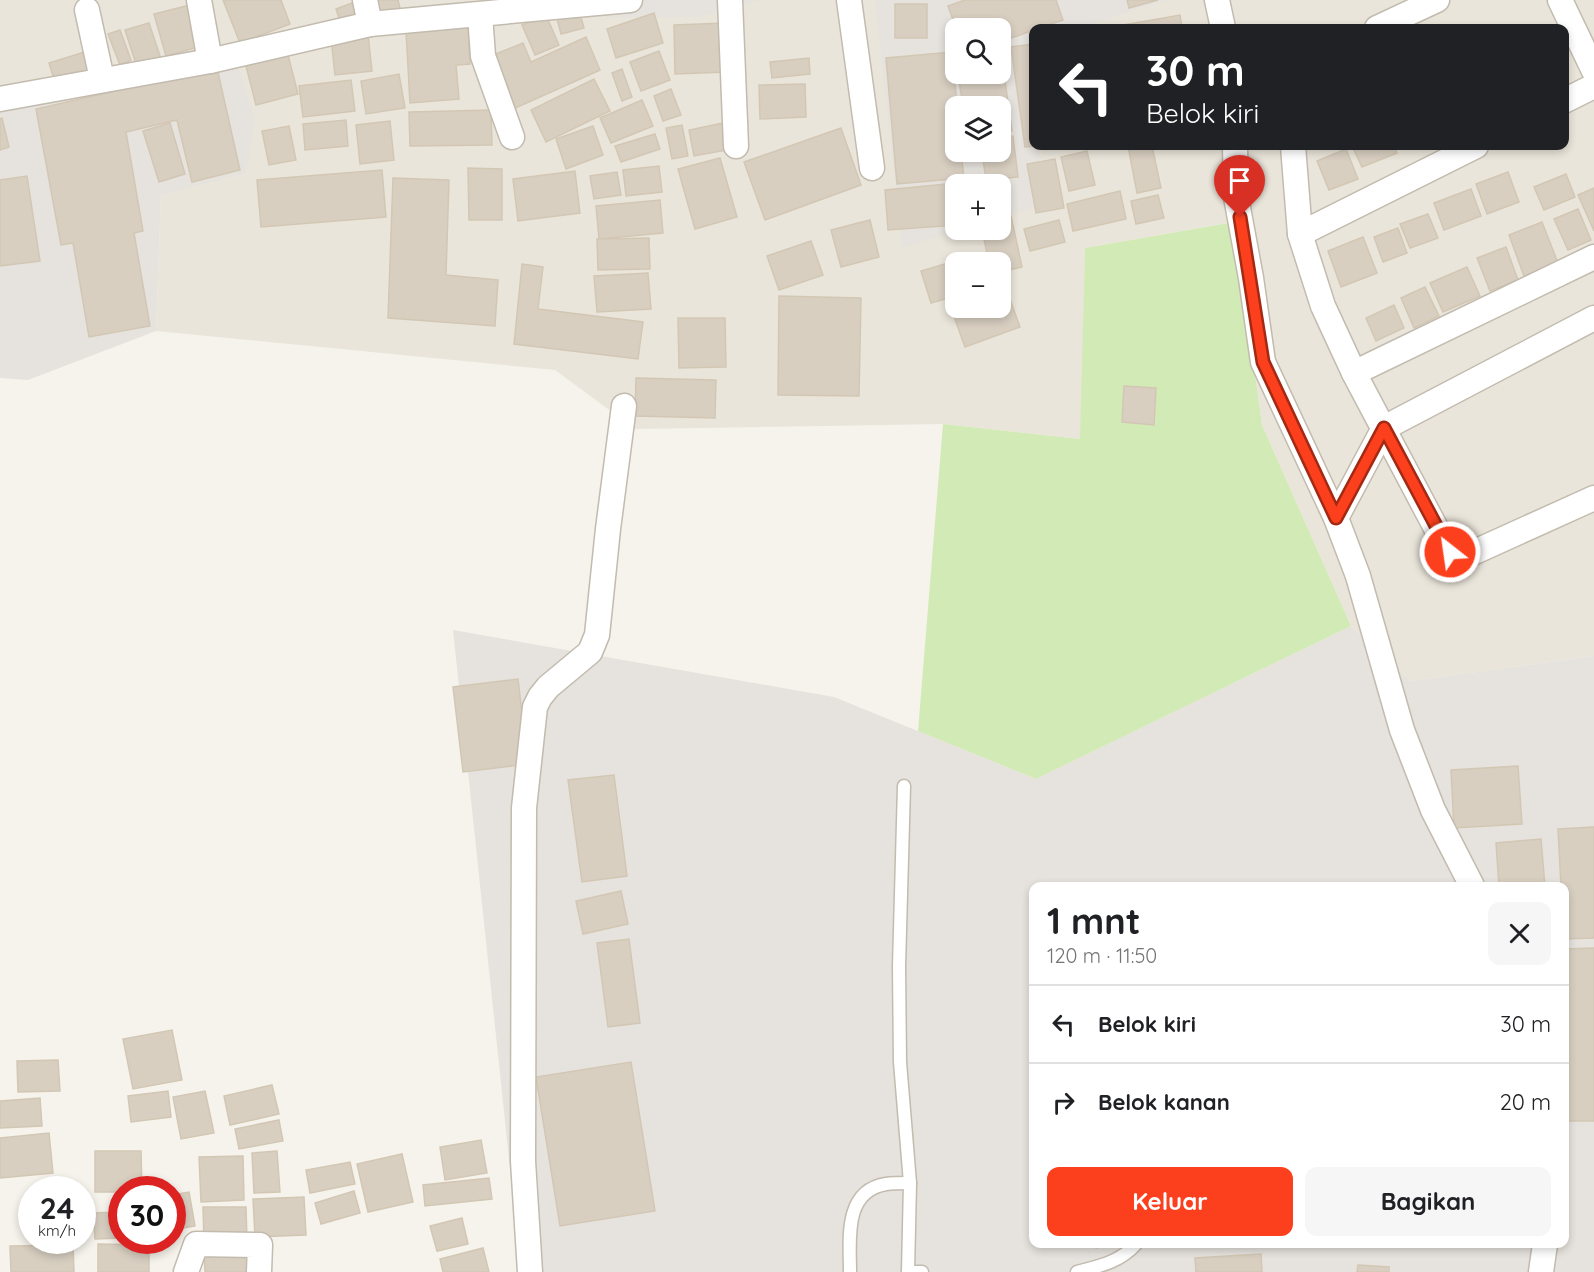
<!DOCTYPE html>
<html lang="id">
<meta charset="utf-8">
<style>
:root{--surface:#fff;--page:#f6f6f6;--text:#202124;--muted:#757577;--line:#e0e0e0;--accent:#fc3f1d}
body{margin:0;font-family:Quicksand,sans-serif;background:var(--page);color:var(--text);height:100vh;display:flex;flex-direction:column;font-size:22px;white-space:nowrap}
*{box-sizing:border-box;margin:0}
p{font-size:20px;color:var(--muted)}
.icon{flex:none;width:33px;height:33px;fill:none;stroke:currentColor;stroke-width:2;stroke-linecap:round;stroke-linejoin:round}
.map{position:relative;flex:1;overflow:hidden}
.panel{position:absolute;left:1029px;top:882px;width:540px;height:366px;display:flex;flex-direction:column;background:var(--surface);border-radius:12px;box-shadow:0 3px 9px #0003}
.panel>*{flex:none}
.banner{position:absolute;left:1029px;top:24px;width:540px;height:126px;border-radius:12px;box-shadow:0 3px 9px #0003;background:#202124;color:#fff;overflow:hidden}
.buttons{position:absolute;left:945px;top:18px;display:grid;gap:12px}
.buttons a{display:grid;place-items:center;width:66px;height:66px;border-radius:12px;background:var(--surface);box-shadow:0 3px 9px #0003;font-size:30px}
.speed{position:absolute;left:18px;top:1176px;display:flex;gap:12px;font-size:30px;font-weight:700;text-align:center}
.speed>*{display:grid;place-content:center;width:78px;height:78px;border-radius:50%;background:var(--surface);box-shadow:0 3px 9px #0003;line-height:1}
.speed small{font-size:15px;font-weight:400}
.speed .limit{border:9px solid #d22;background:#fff;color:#111}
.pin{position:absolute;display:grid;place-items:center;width:51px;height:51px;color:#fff;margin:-62px -26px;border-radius:50% 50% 50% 0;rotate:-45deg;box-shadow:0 0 6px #0007}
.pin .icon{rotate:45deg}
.me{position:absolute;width:66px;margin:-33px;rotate:330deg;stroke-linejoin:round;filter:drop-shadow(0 0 4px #0008)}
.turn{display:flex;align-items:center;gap:21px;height:126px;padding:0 18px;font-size:27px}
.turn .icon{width:78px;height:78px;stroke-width:2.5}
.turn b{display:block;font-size:42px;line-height:51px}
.round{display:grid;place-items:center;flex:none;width:63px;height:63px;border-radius:12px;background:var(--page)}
.head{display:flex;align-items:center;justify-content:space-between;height:102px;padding:0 18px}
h1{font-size:36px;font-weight:700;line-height:45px}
.action{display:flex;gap:12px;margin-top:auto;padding:12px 18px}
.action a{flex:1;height:69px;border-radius:12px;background:var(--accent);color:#fff;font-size:24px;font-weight:700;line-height:69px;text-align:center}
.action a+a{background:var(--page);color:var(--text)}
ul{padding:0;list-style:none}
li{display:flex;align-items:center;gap:18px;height:78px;padding:0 18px;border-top:2px solid var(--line)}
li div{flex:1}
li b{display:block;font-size:22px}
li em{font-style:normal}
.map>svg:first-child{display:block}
</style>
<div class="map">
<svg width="1594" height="1272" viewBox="0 0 1594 1272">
<rect width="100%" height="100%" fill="#f6f3ec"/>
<path fill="#eae5da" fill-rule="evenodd" d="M0 0H1594V656L1411 681 1351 626 1262 425 1233 222 1085 248 1081 439 943 424 635 429 555 370 156 331 161 195 0 98ZM956 28H1000V74H956ZM1034 28H1564V146H1034ZM956 106H1000V152H956ZM956 184H1000V230H956ZM956 262H1000V308H956Z"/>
<g fill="#e6e2dd" fill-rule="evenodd">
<path d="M548 0H761L699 17H551Z"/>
<path d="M875 0H1166L1086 25V28H1034V146H1040L1037 206 1001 217 1000 184H956V230H960L902 247ZM956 28H1000V74H956ZM956 106H1000V152H956Z"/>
<path d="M236 60 255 119 246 173 161 195 156 331 28 380 0 378V98Z"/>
<path d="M1351 626 1411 681 1594 656V1272H521L453 630 834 697 1036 779ZM1034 886H1564V1244H1034Z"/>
</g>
<path fill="#d2eab5" d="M1234 222 1262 425 1351 626 1036 779 918 731 943 424 1080 439 1085 248Z"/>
<g fill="#d8cfc1" stroke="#d3c7b4" stroke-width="1.5">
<path d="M223 0H281L290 24 240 43Z"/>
<path d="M371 0H398L402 16 377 23Z"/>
<path d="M965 0H1056L1063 20 1039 28H1034V30L1000 42V28H956L948 6Z"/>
<path d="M1127 0H1158L1129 8Z"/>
<path d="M352 3 357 19 341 24 336 9Z"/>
<rect x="895" y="4" width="32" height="34"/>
<path d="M190 5 202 46 166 56 154 14Z"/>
<path d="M579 10 584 28 561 34 556 15Z"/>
<path d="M654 13 663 43 616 58 607 29Z"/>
<path d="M546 15 559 45 535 55 522 25Z"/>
<path d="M1180 15 1182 28H1106Z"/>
<path d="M149 23 161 59 137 67 125 30Z"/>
<path d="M725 23 727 72 675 74 674 25Z"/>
<path d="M468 26 470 64 456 65 459 99 410 103 406 31Z"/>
<path d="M120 30 131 60 120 65 108 34Z"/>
<path d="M368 34 372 71 335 75 331 38Z"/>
<path d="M586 37 600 70 511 110 488 57 523 43 531 62Z"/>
<path d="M1034 44V146L1025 147 1011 47Z"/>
<path d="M1000 45 1012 131 1000 133V106H963L958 74H1000Z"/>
<path d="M91 50 97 70 55 82 49 63Z"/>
<path d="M659 51 670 80 641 91 630 62Z"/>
<path d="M952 52 957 106H956V152H961L964 178 897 184 886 58Z"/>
<path d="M288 55 298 94 256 105 246 66Z"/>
<path d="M809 58 810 74 772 78 770 62Z"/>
<path d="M217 68 240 170 192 182 177 120 126 132 143 231 134 233 150 326 89 337 73 243 61 245 36 109Z"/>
<path d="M622 69 632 97 622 101 612 73Z"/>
<path d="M399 74 405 108 366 114 361 81Z"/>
<path d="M594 79 610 111 546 142 531 110Z"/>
<path d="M351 80 355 111 303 117 299 86Z"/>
<path d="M805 84 806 117 760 119 759 85Z"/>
<path d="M671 89 681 115 663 121 654 96Z"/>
<path d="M642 100 653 126 611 143 600 118Z"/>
<path d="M491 110 492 145 410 146 409 112Z"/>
<path d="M2 118 9 147 0 150V119Z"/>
<path d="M346 120 348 146 305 150 303 124Z"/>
<path d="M390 121 394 160 360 164 356 125Z"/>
<path d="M728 122 733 149 694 156 689 130Z"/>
<path d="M170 123 185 174 159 182 143 131Z"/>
<path d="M682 125 688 156 672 159 666 128Z"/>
<path d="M289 126 296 160 269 165 262 131Z"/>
<path d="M593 126 603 155 566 169 556 139Z"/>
<path d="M841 128 861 185 765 220 744 162Z"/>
<path d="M655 134 660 149 621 162 615 146Z"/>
<path d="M1013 136 1018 177 986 180 982 152H1000V138Z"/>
<path d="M1128 146H1152L1161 188 1137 193Z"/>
<path d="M1352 146H1394L1397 153 1362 167Z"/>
<path d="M1346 149 1358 179 1329 190 1317 161Z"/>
<path d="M1087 151 1095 185 1069 191 1061 157Z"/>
<path d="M720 158 737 217 695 229 678 169Z"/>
<path d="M1055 159 1064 208 1036 213 1027 164Z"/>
<path d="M659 166 662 192 626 196 623 170Z"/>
<path d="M468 168 502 169V220H469Z"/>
<path d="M382 170 386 217 261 227 257 180Z"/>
<path d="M575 171 580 213 518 221 513 179Z"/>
<path d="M617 172 621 195 594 199 590 176Z"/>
<path d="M1508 172 1519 202 1487 214 1476 184Z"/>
<path d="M1566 174 1575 197 1544 210 1534 187Z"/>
<path d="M27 176 40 261 0 266V180Z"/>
<path d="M393 178 449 180 446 275 498 280 495 326 388 318Z"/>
<path d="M967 182V184H956V225L888 230 885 190Z"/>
<path d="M1594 188V231L1578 195Z"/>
<path d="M1471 189 1481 216 1444 230 1434 203Z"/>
<path d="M1120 191 1126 219 1073 231 1067 204Z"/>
<path d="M1158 195 1164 218 1136 224 1131 201Z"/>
<path d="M660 200 663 233 599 239 596 206Z"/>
<path d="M1578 209 1591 240 1568 250 1554 219Z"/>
<path d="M1428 214 1438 238 1410 248 1400 224Z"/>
<path d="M1011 216 1022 267 1000 272V262H989L982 230H1000V218Z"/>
<path d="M870 220 879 257 841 267 831 230Z"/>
<path d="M1059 220 1065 242 1030 251 1024 229Z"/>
<path d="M1542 222 1558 263 1524 276 1509 235Z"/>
<path d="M1398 228 1407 253 1383 262 1374 237Z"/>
<path d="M1363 237 1377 273 1341 287 1328 251Z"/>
<path d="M649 238 650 269 598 270 597 239Z"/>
<path d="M811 241 823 275 779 290 767 256Z"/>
<path d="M1506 247 1518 280 1490 291 1477 258Z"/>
<path d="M979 254 981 262H956V296L931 303 921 271Z"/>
<path d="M522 264 543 267 538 309 643 322 638 359 514 344Z"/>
<path d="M1467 267 1480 296 1443 312 1430 283Z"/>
<path d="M648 273 651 309 597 312 594 276Z"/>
<path d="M1425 287 1439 316 1414 328 1401 298Z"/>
<path d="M1007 291 1020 327 965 347 952 311 963 308H1000V294Z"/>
<path d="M779 296 861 298 859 396 778 395Z"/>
<path d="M1394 305 1404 328 1376 341 1366 318Z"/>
<path d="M678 318H725L726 367 679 368Z"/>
<path d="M636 378 716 380 715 418 635 416Z"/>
<path d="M1124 386 1156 388 1154 425 1122 422Z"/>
<path d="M518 679 528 764 463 772 453 687Z"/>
<path d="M1518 766 1522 824 1454 828 1451 770Z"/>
<path d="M614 775 627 876 582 882 568 780Z"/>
<path d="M1594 827V938L1564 939V886H1561L1558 829Z"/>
<path d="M1541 839 1545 886H1499L1496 843Z"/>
<path d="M621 891 628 924 583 934 576 901Z"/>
<path d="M629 939 640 1023 608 1027 597 943Z"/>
<path d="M1594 948V1121H1568L1564 949Z"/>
<path d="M172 1030 182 1080 133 1089 123 1039Z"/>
<path d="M58 1060 60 1091 18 1092 17 1061Z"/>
<path d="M631 1062 655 1211 560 1226 536 1077Z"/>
<path d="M272 1085 279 1114 230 1125 224 1096Z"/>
<path d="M168 1091 171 1117 131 1122 128 1096Z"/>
<path d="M205 1091 214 1133 181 1139 173 1097Z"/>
<path d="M40 1098 42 1126 0 1128V1101Z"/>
<path d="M279 1120 283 1141 239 1149 235 1129Z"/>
<path d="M49 1133 53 1173 0 1178V1138Z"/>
<path d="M481 1140 487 1173 445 1180 440 1147Z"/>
<path d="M95 1151H141L142 1190H122V1192H95Z"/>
<path d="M277 1151 280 1192 254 1193 252 1153Z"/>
<path d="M402 1154 413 1202 368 1212 357 1164Z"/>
<path d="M243 1156 244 1200 201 1202 199 1157Z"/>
<path d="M350 1162 355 1184 310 1193 306 1170Z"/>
<path d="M489 1178 492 1199 425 1206 423 1185Z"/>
<path d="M354 1191 360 1213 321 1224 315 1203Z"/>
<path d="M189 1192 195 1226 172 1230V1195Z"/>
<path d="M304 1197 306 1235 255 1237 253 1199Z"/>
<path d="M203 1207H246L247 1242 204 1243Z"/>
<path d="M122 1212V1238L95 1239 93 1213Z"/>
<path d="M462 1218 468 1244 437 1251 430 1226Z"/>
<path d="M98 1244 149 1245V1272H98Z"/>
<path d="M1095 1244H1118L1096 1248Z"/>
<path d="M73 1245 74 1272H11L10 1246Z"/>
<path d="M483 1248 489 1272H443L440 1259Z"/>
<path d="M204 1250H253V1272H205Z"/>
<path d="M1261 1254 1262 1272H1196L1195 1258Z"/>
<path d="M1358 1265 1389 1267V1272H1357Z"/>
</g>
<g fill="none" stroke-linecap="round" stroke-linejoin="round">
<g stroke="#c2bbae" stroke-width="15">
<g id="service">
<path d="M904 786 899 966 900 1062 910 1183 908 1272"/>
<path d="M850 1272C850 1240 843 1191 886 1184 893 1183 902 1183 910 1183"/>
<path d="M908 1272H922"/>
<path d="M1077 1272C1100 1266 1120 1262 1136 1244"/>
</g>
</g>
<g stroke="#c2bbae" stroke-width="27">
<g id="minor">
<path d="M199 0 210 61"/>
<path d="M365 0 370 24"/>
<path d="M730 0 736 146"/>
<path d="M849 0 872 168"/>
<path d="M1217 0 1223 28"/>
<path d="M1560 0 1594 71"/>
<path d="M87 10 102 79"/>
<path d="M480 15 483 56 512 137"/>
<path d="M1377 28 1437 0"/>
<path d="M0 99 210 61 370 24 630 0"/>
<path d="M1564 101 1594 86"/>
<path d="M1235 146 1236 197 1251 278 1263 362 1336 518 1358 576 1402 730 1433 810 1472 886"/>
<path d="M1293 146 1300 234 1323 306 1354 373 1446 547 1454 555H1468L1594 498"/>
<path d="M1300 234 1476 146"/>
<path d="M1354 373 1594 257"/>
<path d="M1336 518 1384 428 1594 318"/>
<path d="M186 1272 196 1244 260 1245 259 1272"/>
<path d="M530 1272 523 1161 524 808 535 707 540 697 548 687 590 652 597 635 608 529 624 406"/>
<path d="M1541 1272 1545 1244"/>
</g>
</g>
<use href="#service" stroke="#fff" stroke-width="12"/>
<use href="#minor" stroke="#fff" stroke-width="24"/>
</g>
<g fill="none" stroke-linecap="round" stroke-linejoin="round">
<g stroke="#a42913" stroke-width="15">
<path id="route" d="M1240 217 1263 362 1336 518 1384 428 1450 552"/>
</g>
<use href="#route" stroke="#fc3f1d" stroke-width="10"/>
</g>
</svg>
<div class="buttons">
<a><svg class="icon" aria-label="search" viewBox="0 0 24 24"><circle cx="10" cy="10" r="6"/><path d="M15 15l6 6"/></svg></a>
<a><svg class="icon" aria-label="layers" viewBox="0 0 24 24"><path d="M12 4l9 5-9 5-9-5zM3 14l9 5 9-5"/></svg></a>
<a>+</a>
<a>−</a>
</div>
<div class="speed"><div>24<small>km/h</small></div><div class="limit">30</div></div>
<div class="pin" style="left:1240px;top:217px;background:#d93025"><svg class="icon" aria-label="arrive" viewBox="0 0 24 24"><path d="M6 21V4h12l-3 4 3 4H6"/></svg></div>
<svg class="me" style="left:1450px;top:552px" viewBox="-20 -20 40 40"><circle r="17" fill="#fc3f1d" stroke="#fff" stroke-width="3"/><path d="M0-11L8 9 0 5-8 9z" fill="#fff"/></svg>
<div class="banner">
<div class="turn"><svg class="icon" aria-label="left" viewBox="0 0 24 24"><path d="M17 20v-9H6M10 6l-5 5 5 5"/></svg><div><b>30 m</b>Belok kiri</div></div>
</div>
<section class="panel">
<div class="head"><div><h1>1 mnt</h1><p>120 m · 11:50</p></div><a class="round"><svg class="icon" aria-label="close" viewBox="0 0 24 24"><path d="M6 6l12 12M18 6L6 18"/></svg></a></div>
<ul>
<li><svg class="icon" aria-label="left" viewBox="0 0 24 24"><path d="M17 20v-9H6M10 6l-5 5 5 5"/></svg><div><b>Belok kiri</b></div><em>30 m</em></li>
<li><svg class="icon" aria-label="right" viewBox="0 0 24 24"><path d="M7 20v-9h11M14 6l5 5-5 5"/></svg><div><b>Belok kanan</b></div><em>20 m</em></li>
</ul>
<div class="action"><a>Keluar</a><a>Bagikan</a></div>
</section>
</div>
